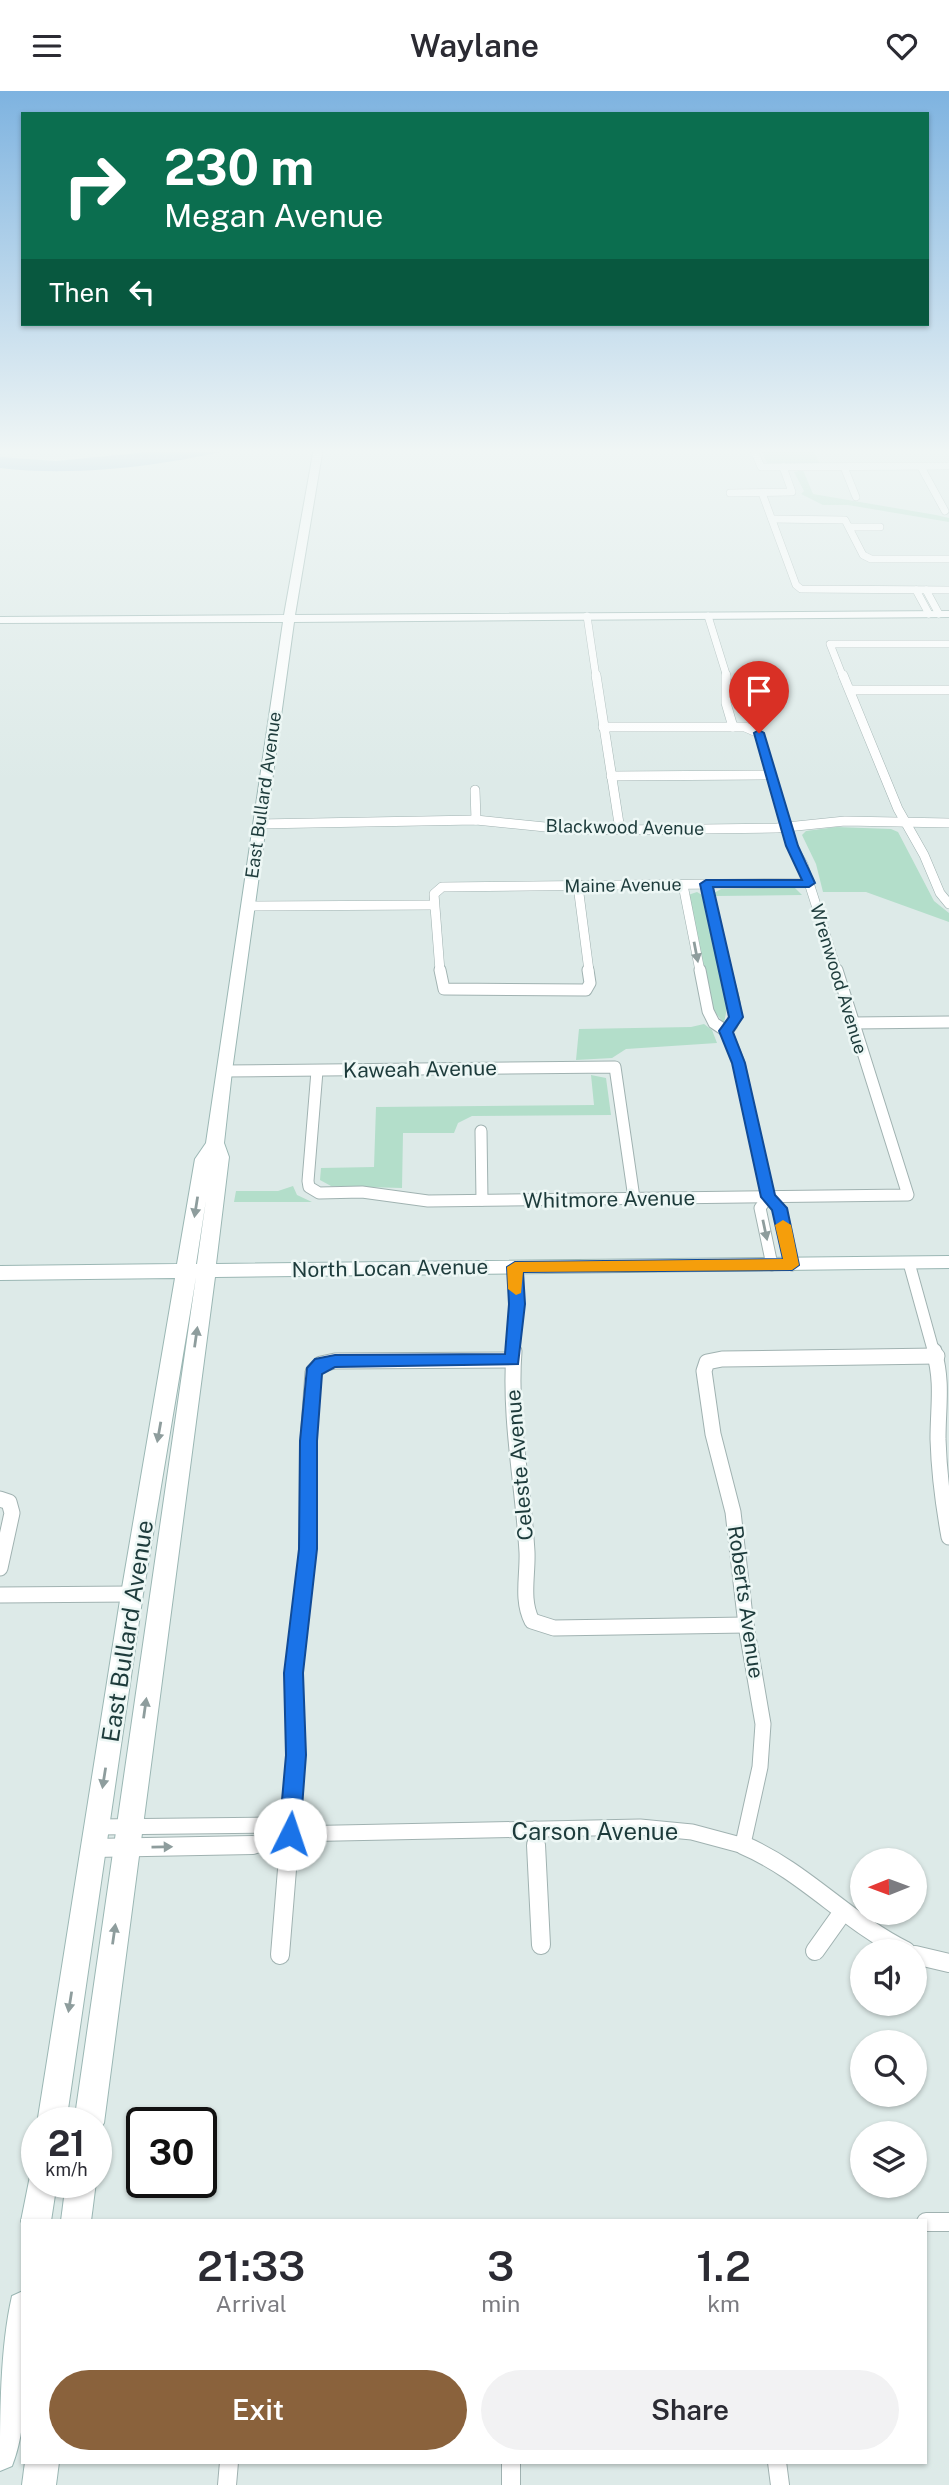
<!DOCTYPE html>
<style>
:root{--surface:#fff;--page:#f2f2f3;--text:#2b2b33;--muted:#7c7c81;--accent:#8a623c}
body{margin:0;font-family:"Public Sans",sans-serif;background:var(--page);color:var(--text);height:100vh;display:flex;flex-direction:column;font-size:26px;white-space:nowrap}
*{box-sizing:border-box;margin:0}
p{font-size:23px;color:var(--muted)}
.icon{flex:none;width:38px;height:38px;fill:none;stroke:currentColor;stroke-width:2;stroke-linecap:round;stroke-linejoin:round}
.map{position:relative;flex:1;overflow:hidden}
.drawer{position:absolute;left:21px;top:2128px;width:906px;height:245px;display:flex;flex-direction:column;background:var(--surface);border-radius:0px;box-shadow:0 2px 5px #0004}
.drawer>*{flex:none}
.guide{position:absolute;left:21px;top:21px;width:908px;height:214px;border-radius:0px;box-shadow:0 2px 5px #0004;background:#0b6e4f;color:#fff;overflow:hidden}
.needle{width:46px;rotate:269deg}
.buttons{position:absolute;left:850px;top:1757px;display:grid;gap:14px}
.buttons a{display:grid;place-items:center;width:77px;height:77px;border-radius:50%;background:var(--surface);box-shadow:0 2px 5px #0004;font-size:35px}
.speed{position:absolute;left:21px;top:2016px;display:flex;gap:14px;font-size:35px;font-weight:700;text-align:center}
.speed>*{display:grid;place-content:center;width:91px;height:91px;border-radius:50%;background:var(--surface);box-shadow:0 2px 5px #0004;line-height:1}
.speed small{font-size:18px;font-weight:400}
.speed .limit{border:4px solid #111;border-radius:10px;background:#fff;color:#111}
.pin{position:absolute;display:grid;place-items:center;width:60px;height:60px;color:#fff;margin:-72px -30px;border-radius:50% 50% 50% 0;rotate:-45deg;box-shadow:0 0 7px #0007}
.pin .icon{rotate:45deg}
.me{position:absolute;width:77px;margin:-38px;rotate:4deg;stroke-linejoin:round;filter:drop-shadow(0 0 5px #0008)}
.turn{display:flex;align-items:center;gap:24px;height:147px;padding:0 28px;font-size:32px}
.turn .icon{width:91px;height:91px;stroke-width:2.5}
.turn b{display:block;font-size:49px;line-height:60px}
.then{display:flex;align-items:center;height:66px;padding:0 28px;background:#0003;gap:14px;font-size:26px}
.eta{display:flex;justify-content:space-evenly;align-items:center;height:119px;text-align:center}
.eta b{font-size:42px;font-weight:600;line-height:49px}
.cta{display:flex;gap:14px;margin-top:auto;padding:14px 28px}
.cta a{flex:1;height:80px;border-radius:42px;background:var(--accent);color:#fff;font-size:28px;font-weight:600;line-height:80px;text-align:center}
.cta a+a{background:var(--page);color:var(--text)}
header{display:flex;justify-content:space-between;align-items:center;height:91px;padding:0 28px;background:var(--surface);font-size:32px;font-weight:600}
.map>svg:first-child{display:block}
</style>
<header><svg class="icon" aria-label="menu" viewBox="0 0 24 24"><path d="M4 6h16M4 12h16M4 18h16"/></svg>Waylane<svg class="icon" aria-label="heart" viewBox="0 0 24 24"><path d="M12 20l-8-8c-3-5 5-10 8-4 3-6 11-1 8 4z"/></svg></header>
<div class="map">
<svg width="949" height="2394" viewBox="0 0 949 2394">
<rect width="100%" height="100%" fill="#ddeae8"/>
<g fill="#b3deca">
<path d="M760 357H812L820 373 773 374 767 372Z"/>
<path d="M803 379 813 403 936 424 949 427V431L848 414H823L801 403 804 400 794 381Z"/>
<path d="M836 736 891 738 898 741 934 810 949 822V831L866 801H823L816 773 802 744 806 740Z"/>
<path d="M795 797 802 804 715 805 714 802 721 798Z"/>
<path d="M697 801 702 804 727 917 724 932 712 918 688 804Z"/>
<path d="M704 933 712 939 717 952 626 958 612 967 576 969 579 938 691 936Z"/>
<path d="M591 984 606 987 611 1024 472 1025 458 1032 454 1042H403L402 1097 331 1095 320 1089 321 1077 374 1076 376 1016 594 1014Z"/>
<path d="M293 1095 297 1104 312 1111H234L236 1100H278Z"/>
</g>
<path fill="#7fb1d5" d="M189 357H237C165 375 74 386 0 377V366L56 370Z"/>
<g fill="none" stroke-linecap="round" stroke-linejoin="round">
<g stroke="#a0b2b1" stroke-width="8">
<g id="street-far4">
<path d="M753 357 761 376 949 375"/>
<path d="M844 376 856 406"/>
<path d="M921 376 945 420"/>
<path d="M730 402 792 401 783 376"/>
<path d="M762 402 796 494 801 498 949 499"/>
<path d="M772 428 845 429 863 464 871 468H949"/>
<path d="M850 436H880"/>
<path d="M916 499 929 523"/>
<path d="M926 499 939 523"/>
<path d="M587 525 596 586"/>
<path d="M708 525 727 586"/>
<path d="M843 586 830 553H949"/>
</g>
</g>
<g stroke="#a0b2b1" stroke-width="10">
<g id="street-far3">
<path d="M596 584 620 739"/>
<path d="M726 584V612L733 636"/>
<path d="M843 584 898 718 924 764 940 802 949 813"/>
<path d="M850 599H949"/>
<path d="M603 636H745L759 642 792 755 803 773 837 880"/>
<path d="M611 685 771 684"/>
<path d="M475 699 476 729"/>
<path d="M259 733 476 729 565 738 620 739 777 737 845 730 949 732"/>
<path d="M706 793 726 880"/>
<path d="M683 794 700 880"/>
<path d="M578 795 589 880"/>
<path d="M247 815 434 814"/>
<path d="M440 880 434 803 442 796 809 792"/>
</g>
</g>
<g stroke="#a0b2b1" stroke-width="13">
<g id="street-far2">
<path d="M440 879 444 898 586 899 590 892 588 879"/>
<path d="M700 879 708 920 714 932 726 940 739 972 768 1106 779 1117 792 1174"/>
<path d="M725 879C730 898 744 927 726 940"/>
<path d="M853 932 949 931"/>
<path d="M224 980 615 976 634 1107"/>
<path d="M317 980 308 1090 309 1096 319 1102 362 1101 428 1110 908 1104 837 879"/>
<path d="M481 1040 482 1109"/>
<path d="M768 1106 760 1117 772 1174"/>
<path d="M909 1172 934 1262"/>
<path d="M514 1262 517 1213 515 1176"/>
</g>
</g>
<g stroke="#a0b2b1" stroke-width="17">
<g id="street-far1">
<path d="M514 1260C509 1328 523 1393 527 1461 528 1484 521 1509 532 1530L554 1537 746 1534"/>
<path d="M934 1260C943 1292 938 1315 938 1348 939 1381 943 1413 949 1446"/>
<path d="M0 1408 9 1411 12 1422 0 1477"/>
<path d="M0 1504 132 1503"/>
<path d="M97 1736 269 1734 290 1743"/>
<path d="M535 1738 536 1756"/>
<path d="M743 1753 760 1676 763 1633 746 1534 733 1421 713 1343 704 1280 707 1271 722 1268 937 1265"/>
<path d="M154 1756 264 1754 290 1743 640 1736 692 1741 748 1756"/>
<path d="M289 1756 296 1664 294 1582 308 1458V1350L313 1281 321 1273 335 1270 512 1269"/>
</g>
</g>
<g stroke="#a0b2b1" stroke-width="20">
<g id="street">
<path d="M536 1754 541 1854"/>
<path d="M743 1754C804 1780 847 1831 906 1860"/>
<path d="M94 1757 253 1754"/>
<path d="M815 1860 842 1822"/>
<path d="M280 1864 289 1754"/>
<path d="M915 1864 949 1872"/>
<path d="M926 2131H949"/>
<path d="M511 2371V2394"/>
<path d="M777 2371 780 2394"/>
<path d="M227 2394 229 2371"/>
</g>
</g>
<g stroke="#9bb7b4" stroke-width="2">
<g id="secondary">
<path d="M314 357H323L295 524 949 520V526L294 531 232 980 224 1052 229 1066 216 1173 949 1165V1177L215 1186 104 2032 96 2044V2032H74L196 1186 143 1503 66 2032 37 2033 121 1503 175 1187 0 1189V1175L177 1173 195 1068 206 1052 283 531 0 532V526L284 524ZM206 1109 197 1173H196Z"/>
<path d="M37 2078V2091H57L51 2130H23V2135L21 2130 31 2080Z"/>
<path d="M66 2091H96L91 2130H61Z"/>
<path d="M23 2200C23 2253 32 2326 12 2375L0 2380C0 2324 0 2257 12 2205Z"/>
<path d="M25 2371H59L56 2394H22Z"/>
</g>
</g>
<use href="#street-far4" stroke="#fff" stroke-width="7"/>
<use href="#street-far3" stroke="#fff" stroke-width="9"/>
<use href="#street-far2" stroke="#fff" stroke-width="11"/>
<use href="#street-far1" stroke="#fff" stroke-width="15"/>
<use href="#street" stroke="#fff" stroke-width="18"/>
<use href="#secondary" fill="#fff" fill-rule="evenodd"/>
</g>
<defs><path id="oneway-solid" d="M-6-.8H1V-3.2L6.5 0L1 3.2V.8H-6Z" transform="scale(1.75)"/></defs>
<g fill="#8e9d9d">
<use href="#oneway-solid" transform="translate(696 861) rotate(79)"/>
<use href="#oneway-solid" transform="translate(196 1116) rotate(99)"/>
<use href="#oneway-solid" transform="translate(765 1139) rotate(78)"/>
<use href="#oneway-solid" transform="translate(196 1246) rotate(-82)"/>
<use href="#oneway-solid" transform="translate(159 1341) rotate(100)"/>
<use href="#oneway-solid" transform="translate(145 1617) rotate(-82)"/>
<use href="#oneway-solid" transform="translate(104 1687) rotate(99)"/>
<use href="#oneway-solid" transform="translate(162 1756) rotate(-1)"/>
<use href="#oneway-solid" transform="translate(114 1843) rotate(-82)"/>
<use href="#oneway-solid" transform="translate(70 1911) rotate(99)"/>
</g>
<linearGradient id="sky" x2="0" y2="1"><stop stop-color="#7eb3e0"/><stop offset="0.52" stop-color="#f0f6f5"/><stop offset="1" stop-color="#f0f6f5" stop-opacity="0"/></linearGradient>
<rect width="949" height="692" fill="url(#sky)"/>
<path fill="#1a73e8" stroke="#114b97" stroke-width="2" d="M759 639 764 642 798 755 815 792 809 796H713L743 926 733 941 745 972 775 1104 787 1117 799 1174 792 1179 523 1181 525 1213 518 1273 335 1276 322 1283 317 1350V1458L303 1582 306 1664 300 1743 297 1750 290 1753 282 1750 279 1743 286 1664 284 1582 299 1458 300 1350 307 1277 315 1268 335 1264 505 1263 509 1213 507 1176 515 1171 783 1168 772 1119 761 1106 732 972 719 940 729 926 700 793 706 789H802L786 755 754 642Z"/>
<path fill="#f59e0b" d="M783 1129 791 1134 799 1174 792 1179 523 1181 521 1202 516 1204 508 1198 507 1176 515 1171 783 1168 775 1134Z"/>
<g text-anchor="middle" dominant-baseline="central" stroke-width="5" stroke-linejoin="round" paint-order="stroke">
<g font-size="18" fill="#1d3b3b" stroke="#edf7f5">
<text transform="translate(263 704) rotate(-82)">East Bullard Avenue</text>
<text transform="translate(625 736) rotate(1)">Blackwood Avenue</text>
<text transform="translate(623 794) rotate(-1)">Maine Avenue</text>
<text transform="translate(839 888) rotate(73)">Wrenwood Avenue</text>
</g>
<g font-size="21" fill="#1d3b3b" stroke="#edf7f5">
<text transform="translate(420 978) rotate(-1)">Kaweah Avenue</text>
<text transform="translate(609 1108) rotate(-1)">Whitmore Avenue</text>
<text transform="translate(390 1177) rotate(-1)">North Locan Avenue</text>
<text transform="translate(519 1374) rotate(-95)">Celeste Avenue</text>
<text transform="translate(746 1511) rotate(82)">Roberts Avenue</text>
</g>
<g font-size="24" fill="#1d3b3b" stroke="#edf7f5">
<text transform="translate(127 1540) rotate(-81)">East Bullard Avenue</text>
<text x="595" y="1740">Carson Avenue</text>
</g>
</g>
</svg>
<div class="buttons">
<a><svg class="needle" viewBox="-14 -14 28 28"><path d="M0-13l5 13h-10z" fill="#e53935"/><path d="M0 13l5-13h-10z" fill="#7c7c81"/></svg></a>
<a><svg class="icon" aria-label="sound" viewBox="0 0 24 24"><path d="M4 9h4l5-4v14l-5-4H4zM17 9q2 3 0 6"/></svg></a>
<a><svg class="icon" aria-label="search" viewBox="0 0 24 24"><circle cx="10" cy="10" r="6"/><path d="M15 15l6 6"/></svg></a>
<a><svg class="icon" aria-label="layers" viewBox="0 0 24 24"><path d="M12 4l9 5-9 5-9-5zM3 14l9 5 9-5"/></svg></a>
</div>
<div class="speed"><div>21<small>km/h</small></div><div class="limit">30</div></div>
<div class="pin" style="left:759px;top:642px;background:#d93025"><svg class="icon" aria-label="arrive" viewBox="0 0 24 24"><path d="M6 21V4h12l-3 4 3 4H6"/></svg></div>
<svg class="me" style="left:290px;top:1743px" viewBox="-20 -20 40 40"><circle r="19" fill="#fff"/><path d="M0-13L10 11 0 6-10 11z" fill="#1a73e8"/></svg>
<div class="guide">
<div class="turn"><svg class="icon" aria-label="right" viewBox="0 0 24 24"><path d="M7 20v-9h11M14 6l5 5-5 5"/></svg><div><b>230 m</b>Megan Avenue</div></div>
<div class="then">Then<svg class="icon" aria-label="left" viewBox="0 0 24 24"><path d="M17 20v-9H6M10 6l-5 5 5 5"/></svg></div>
</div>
<section class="drawer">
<div class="eta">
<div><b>21:33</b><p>Arrival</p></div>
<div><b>3</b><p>min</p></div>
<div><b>1.2</b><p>km</p></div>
</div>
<div class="cta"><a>Exit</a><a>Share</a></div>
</section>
</div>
